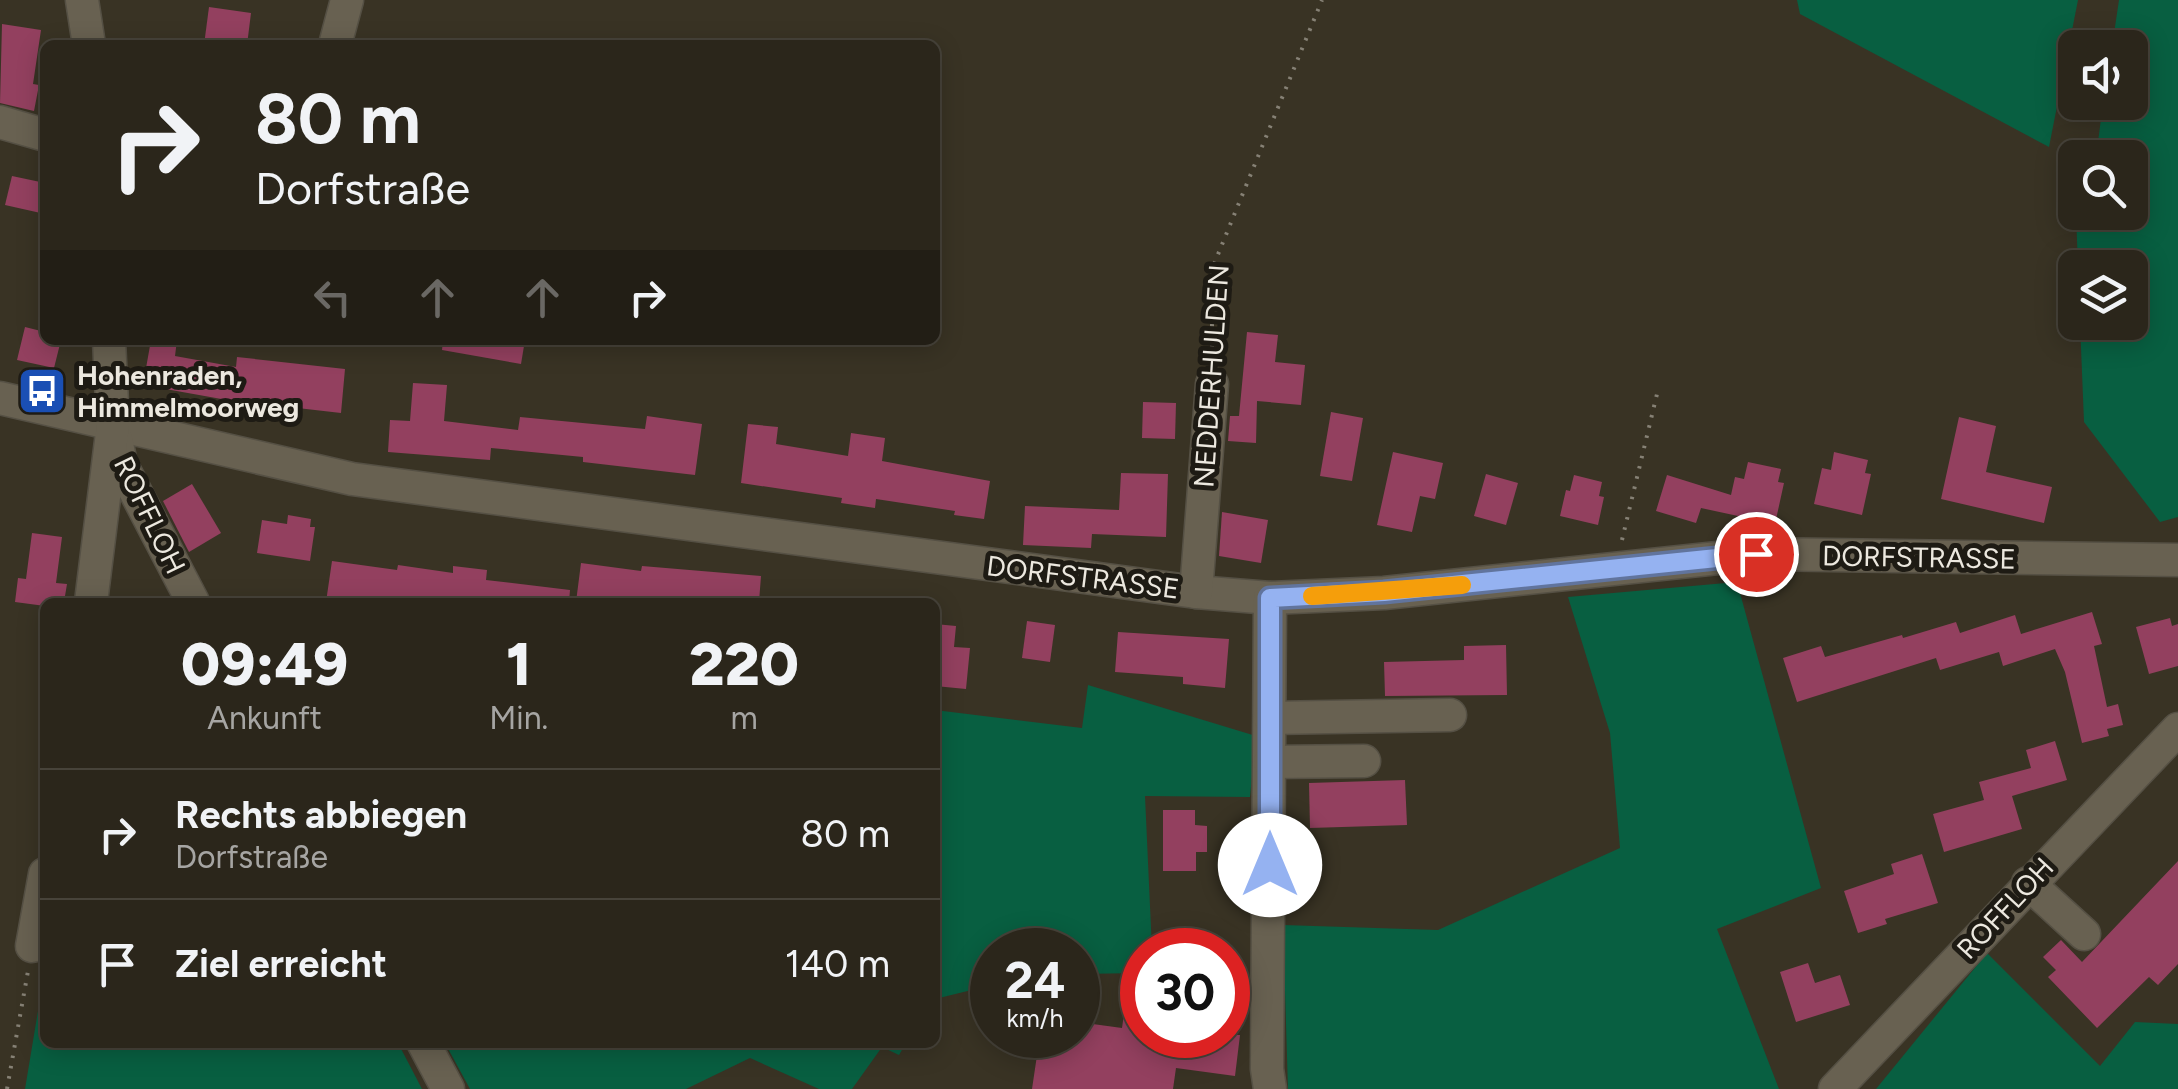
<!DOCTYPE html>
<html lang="de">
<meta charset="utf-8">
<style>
:root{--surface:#2b261b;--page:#332e24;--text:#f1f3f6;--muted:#a6a5a3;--line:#47433a}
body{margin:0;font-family:Figtree,sans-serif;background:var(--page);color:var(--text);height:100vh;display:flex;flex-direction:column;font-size:38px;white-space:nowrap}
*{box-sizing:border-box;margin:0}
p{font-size:32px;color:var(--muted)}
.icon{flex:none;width:55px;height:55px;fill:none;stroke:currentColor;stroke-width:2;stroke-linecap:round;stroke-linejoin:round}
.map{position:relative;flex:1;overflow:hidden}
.sheet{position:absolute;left:40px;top:598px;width:900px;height:450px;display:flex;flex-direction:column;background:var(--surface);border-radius:15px;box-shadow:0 5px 25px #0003,0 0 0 2px var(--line)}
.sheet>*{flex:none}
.top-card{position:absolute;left:40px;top:40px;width:900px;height:305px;border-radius:15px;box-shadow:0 5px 25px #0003,0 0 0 2px var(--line);background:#2b261b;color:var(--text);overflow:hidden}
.fabs{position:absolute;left:2058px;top:30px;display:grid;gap:20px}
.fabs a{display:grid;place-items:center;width:90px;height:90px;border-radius:15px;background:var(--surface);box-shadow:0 5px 25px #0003,0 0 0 2px var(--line);font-size:50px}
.speed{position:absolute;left:970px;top:928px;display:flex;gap:20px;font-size:50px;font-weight:700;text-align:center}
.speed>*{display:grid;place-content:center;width:130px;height:130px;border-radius:50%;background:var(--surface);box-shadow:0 5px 25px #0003,0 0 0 2px var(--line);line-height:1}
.speed small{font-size:25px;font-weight:400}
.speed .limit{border:15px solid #d22;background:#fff;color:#111}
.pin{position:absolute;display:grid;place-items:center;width:85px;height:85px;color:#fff;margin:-42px;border:5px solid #fff;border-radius:50%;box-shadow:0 2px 10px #0007}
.me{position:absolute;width:110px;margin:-55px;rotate:0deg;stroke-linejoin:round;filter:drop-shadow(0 0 8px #0008)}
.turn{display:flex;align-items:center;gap:35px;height:210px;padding:0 50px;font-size:45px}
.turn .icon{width:130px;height:130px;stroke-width:2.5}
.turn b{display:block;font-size:70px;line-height:85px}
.lanes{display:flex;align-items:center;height:95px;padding:0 50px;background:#0003;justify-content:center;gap:50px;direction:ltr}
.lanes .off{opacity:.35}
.eta{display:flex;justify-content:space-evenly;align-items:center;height:170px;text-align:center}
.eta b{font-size:60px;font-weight:800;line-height:70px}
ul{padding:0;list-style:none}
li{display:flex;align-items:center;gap:30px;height:130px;padding:0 50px;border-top:2px solid var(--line)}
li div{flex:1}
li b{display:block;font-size:38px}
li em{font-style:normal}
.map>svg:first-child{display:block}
</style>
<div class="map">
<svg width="2178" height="1089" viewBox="0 0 2178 1089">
<rect width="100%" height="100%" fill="#393324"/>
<g fill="#085f41">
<path d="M1797 0H2078L2049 147 1800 14Z"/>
<path d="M2119 0H2178V517L2160 522 2084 422 2080 323 2130 322V268L2078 267 2076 213 2130 212V158L2092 157 2098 142 2103 103 2130 102V48L2112 47Z"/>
<path d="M1737 582 1821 888 1717 929 1779 1089H1288L1283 925 1438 930 1620 848 1610 733 1568 597Z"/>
<path d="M1088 685 1256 736 1250 797 1145 796 1152 950H1142V973L1078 974V950H992V985L935 999V710L1082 728Z"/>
<path d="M1987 953 2100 1066 2135 1022 2178 1024V1089H1876Z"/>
<path d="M45 969V1042L187 1043 192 1049 205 1042 398 1043 422 1089H25Z"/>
<path d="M445 1043H906L899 1055 882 1047 852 1089H819L750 1058 686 1089H470Z"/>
</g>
<g fill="#93405f">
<path d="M209 7 251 13 247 45H204Z"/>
<path d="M2 24 41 30 33 84 39 85 34 111 0 103Z"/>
<path d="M12 176 45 183V214L5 205Z"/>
<path d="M25 327 45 332V340H61L54 368 17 360Z"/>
<path d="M1247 332 1278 335 1275 362 1305 365 1301 405 1257 401 1256 443 1228 441 1230 416H1239Z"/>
<path d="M151 340H177L175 356 236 367 237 357 345 369 341 413 227 400 143 385Z"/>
<path d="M443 340H525L521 364 442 350Z"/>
<path d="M413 383 447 385 444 421 518 430 520 417 645 429 647 416 702 424 695 475 583 462V457L491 448 490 460 388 452 390 420 410 421Z"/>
<path d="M1143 402 1176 403 1175 439 1142 438Z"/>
<path d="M1331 412 1363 418 1352 481 1320 476Z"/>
<path d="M1959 417 1996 426 1986 472 2052 487 2044 523 1941 499Z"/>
<path d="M748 424 778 427 776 444 848 456 851 433 885 438 882 461 990 481 984 519 954 515 955 511 876 499 875 508 841 503 842 498 741 483Z"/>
<path d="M1393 452 1443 463 1435 499 1420 496 1412 532 1377 525Z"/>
<path d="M1834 452 1868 460 1865 473 1871 474 1862 515 1814 504 1822 468 1831 470Z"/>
<path d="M1748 462 1781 469 1778 482 1784 483 1775 524 1701 508 1696 523 1656 511 1667 475 1731 495 1735 477 1744 479Z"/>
<path d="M1121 473 1168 474 1166 537 1092 534 1091 548 1023 545 1025 506 1119 510Z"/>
<path d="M1486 474 1518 483 1506 525 1474 516Z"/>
<path d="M1574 475 1602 482 1599 496 1604 497 1598 525 1560 516 1566 490 1570 491Z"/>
<path d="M192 484 221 533 189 552 163 501Z"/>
<path d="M1222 512 1268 520 1261 563 1219 556Z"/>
<path d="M288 515 311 519 310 527H315L310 561 257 553 262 520 287 524Z"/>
<path d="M32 533 62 537 56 583 67 584 64 602H45V606L15 602 18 578 26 579Z"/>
<path d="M332 561 397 570 398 565 453 573V566L487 570 486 580 570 590 569 602H326Z"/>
<path d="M581 563 641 571 642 566 761 576 759 602H576Z"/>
<path d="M2092 612 2102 644 2094 646 2107 707 2118 704 2123 725 2107 729 2109 736 2082 743 2065 672 2055 649 2003 666 1999 652 1940 670 1936 658 1797 702 1783 658 1821 646 1825 657 1902 635 1903 638 1956 622 1960 633 2015 615 2021 634Z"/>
<path d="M2170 618 2172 626 2178 624V666L2149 674 2136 627Z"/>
<path d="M1027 621 1055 625 1050 662 1022 658Z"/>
<path d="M935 624 956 626 954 647 970 648 966 689 935 686Z"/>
<path d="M1118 632 1229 639 1225 688 1183 684V677L1115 672Z"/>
<path d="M1506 645 1507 695 1385 696 1384 662 1464 660V646Z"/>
<path d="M2055 741 2067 780 2012 796 2022 829 1944 852 1933 814 1984 800 1979 782 2031 768 2026 750Z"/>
<path d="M1405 780 1407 825 1310 828 1309 783Z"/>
<path d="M1163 810H1195V825L1207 826V852H1196V871H1163Z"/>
<path d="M1922 854 1938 903 1885 919 1887 924 1858 933 1844 891 1894 874 1891 864Z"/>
<path d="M2178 861V964L2158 985 2149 977 2097 1028 2048 977 2056 970 2043 957 2061 940 2082 962Z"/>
<path d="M1808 963 1815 983 1840 975 1850 1005 1796 1022 1780 972Z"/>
<path d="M1124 1014 1142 1017V1035H1240L1235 1076 1176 1068 1173 1089H1032L1040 1035H1078V1022L1122 1028Z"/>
</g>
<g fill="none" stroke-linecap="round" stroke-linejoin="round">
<g stroke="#555044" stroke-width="35">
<g id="minor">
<path d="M82 0 89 45"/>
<path d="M335 45 347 0"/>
<path d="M0 122 45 135"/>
<path d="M0 398 352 479 1196 592 1270 598 1384 593 1756 554 2178 560"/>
<path d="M116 439 121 464 193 602"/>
<path d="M1196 592 1212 384"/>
<path d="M1270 598 1267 1069 1270 1089"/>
<path d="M91 602 113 425 109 340"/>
<path d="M1270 718 1450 715"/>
<path d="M1270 762 1364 761"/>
<path d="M2028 883 2084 934"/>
<path d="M32 946 45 874"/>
<path d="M423 1042 448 1089"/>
<path d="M1835 1089 2178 729"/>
</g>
</g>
<g stroke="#868175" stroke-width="4" stroke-dasharray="2.5 8" stroke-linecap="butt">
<path d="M1212 358V269L1322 0"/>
<path d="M1622 540 1657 394"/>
<path d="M7 1089 28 971"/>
</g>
<use href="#minor" stroke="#686151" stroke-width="32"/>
</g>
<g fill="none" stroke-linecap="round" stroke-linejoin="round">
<g stroke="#61749d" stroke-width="25">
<path id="route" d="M1270 865V598L1384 592 1756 554"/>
</g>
<use href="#route" stroke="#95b2f1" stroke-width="18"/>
<path stroke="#f59e0b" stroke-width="18" d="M1312 596 1462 585"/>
</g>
<defs>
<g id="bus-square" transform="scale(2.5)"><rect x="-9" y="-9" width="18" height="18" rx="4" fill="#1a4fb4" stroke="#1e1b14"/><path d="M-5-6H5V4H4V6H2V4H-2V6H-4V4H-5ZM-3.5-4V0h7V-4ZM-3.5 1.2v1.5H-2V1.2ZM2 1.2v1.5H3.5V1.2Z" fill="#fff"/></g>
</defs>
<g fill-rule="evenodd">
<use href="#bus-square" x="42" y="391"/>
</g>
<g text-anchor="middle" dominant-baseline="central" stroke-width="10" stroke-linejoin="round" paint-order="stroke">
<g font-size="28" font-weight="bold" fill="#ece8df" stroke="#1e1b14" text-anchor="start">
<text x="77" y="375">Hohenraden,<tspan x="77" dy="32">Himmelmoorweg</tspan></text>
</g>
<g font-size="28" fill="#ece8df" stroke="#1e1b14">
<text transform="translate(1211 376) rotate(-86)">NEDDERHULDEN</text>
<text transform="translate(150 515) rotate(64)">ROFFLOH</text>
<text transform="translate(1919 557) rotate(1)">DORFSTRASSE</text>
<text transform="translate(1083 577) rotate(7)">DORFSTRASSE</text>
<text transform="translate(2005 908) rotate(-47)">ROFFLOH</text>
</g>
</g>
</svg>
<div class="fabs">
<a><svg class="icon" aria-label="sound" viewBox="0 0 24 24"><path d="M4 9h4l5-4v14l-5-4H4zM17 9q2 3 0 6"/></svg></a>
<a><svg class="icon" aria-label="search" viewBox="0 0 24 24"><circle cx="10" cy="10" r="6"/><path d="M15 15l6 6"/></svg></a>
<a><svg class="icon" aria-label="layers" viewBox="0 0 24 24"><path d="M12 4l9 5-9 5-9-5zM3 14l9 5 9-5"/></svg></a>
</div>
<div class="speed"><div>24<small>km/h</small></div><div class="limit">30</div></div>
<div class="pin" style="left:1756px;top:554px;background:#d93025"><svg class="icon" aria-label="arrive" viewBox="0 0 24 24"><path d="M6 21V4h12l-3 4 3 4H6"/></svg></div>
<svg class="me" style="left:1270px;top:865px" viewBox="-20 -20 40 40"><circle r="19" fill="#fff"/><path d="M0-13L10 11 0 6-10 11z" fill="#95b2f1"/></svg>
<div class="top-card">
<div class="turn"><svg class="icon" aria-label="right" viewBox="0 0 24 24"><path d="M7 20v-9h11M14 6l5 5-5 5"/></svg><div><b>80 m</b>Dorfstraße</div></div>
<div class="lanes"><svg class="icon off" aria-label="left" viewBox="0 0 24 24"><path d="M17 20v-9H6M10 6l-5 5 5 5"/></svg><svg class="icon off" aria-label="ahead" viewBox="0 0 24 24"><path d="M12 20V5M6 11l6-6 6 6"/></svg><svg class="icon off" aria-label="ahead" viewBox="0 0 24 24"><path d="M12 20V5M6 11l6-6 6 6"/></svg><svg class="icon" aria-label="right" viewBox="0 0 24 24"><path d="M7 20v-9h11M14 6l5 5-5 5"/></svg></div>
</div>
<section class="sheet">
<div class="eta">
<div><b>09:49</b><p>Ankunft</p></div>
<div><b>1</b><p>Min.</p></div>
<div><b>220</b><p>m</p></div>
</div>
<ul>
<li><svg class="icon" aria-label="right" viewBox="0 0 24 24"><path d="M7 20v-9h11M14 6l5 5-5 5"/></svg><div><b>Rechts abbiegen</b><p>Dorfstraße</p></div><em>80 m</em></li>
<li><svg class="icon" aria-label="arrive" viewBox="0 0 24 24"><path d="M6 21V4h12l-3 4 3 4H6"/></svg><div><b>Ziel erreicht</b></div><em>140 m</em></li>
</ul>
</section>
</div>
